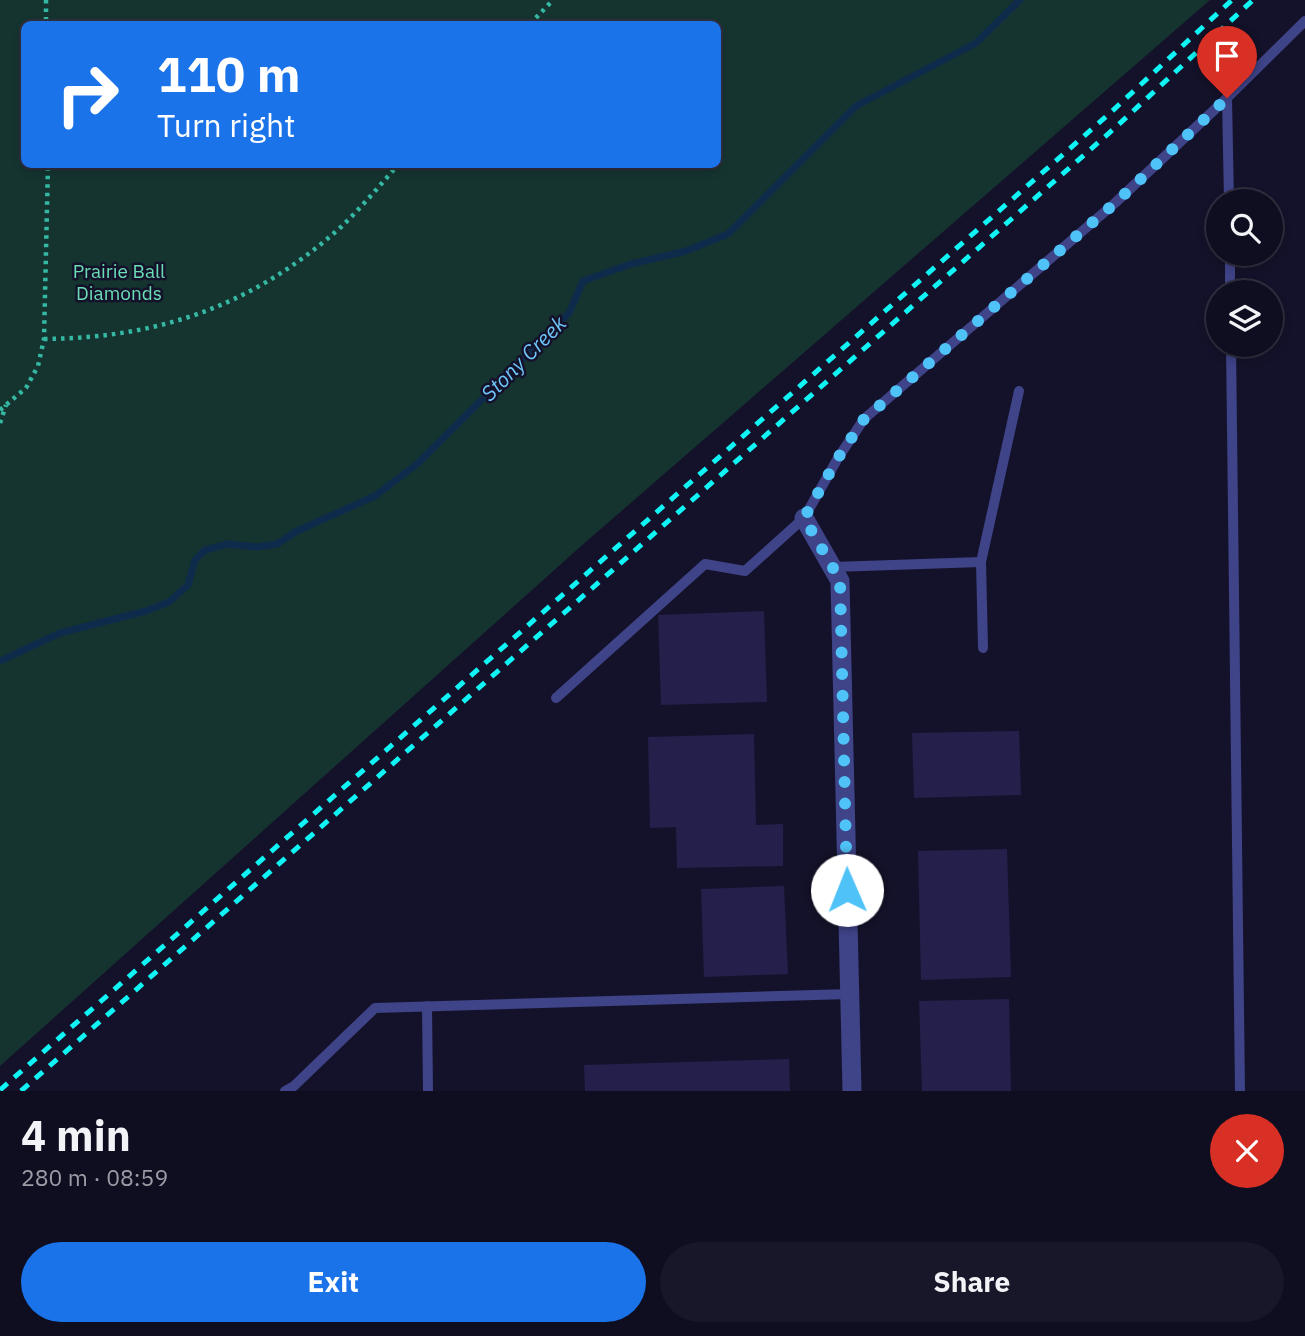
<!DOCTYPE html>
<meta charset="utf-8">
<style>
:root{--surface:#0f0e20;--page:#181729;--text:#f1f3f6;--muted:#9b9ca5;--line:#2f2e3e;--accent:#1a73e8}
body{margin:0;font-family:"IBM Plex Sans",sans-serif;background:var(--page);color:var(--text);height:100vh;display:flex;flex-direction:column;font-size:26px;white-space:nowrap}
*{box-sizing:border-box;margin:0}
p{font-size:23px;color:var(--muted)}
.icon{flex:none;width:38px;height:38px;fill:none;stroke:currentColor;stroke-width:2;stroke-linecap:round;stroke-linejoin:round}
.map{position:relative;height:1091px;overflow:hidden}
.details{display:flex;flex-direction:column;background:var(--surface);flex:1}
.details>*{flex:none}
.guide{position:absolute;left:21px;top:21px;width:700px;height:147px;border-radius:10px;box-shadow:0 4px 10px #0003,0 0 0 2px var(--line);background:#1a73e8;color:#fff;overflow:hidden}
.fabs{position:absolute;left:1206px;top:189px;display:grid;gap:14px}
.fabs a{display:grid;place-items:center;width:77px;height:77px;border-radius:50%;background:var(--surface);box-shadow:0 4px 10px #0003,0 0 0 2px var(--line);font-size:35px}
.pin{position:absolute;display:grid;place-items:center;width:60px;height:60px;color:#fff;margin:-72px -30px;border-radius:50% 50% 50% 0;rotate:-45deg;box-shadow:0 0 7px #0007}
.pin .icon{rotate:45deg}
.me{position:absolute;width:77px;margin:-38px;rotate:359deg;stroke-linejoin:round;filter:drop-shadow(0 0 5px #0008)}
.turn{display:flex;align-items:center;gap:24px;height:147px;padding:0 21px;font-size:32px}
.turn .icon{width:91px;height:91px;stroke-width:2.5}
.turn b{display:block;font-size:49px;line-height:60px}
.round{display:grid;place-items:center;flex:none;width:74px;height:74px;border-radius:37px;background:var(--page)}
.overview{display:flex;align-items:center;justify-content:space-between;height:119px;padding:0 21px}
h1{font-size:42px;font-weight:800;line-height:52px}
.cta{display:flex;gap:14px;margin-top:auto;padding:14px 21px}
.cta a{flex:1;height:80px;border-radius:42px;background:var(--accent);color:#fff;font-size:28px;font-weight:800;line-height:80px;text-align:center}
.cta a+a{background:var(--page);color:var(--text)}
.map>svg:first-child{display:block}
</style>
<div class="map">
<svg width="1305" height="1091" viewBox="0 0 1305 1091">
<rect width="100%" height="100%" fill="#14122a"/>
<path fill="#153430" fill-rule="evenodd" d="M0 0H1210L580 547 0 1066ZM24 24H718V164H24Z"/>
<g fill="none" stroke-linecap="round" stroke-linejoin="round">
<path stroke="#0f2b4c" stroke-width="7" d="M0 661 60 633 146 611 169 602 188 585 195 560 205 550 228 544 257 547 277 544 297 531 375 496 417 464 569 313 583 281 631 264 686 251 728 234 856 106 976 43 1020 0"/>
</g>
<g fill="#241f4b">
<path d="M764 611 767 702 661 705 658 615Z"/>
<path d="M1019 731 1021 795 914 798 912 733Z"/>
<path d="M754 734 756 825 783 824V866L677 868 676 827 650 828 648 737Z"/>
<path d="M1007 849 1011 977 921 980 918 851Z"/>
<path d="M784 886 788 974 704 977 701 889Z"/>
<path d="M1009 999 1011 1091H922L919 1001Z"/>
<path d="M789 1059 790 1091H585L584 1065Z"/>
</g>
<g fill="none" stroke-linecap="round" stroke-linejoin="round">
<g stroke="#36b9a4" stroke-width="4.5" stroke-dasharray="3.5 5" stroke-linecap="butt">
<path d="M46 0V24"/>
<path d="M530 24 553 0"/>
<path d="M44 339C160 338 254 305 341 227 361 208 380 185 399 164"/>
<path d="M0 410 26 388 38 366 44 339 48 164"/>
<path d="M0 423 6 405"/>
</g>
<g stroke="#3f4387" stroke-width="10">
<path d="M1229 201 1227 98 1305 21"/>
<path d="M1230 254V292"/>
<path d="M1231 345 1240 1091"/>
<path d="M833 567 981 562"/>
<path d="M983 648 981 562 1019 391"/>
<path d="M556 698 705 564 745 571 804 518 838 458 864 419 1115 203 1227 98"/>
<path d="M427 1006 428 1091"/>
<path d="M285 1091 294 1086 375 1008 850 994"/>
</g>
<path stroke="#3f4387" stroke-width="19" d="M804 518 840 581 852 1091"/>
<g stroke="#11f4f6" stroke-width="5" stroke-dasharray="10 9" stroke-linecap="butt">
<path d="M0 1090 1109 114 1232 0"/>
<path d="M21 1091 1117 126 1253 0"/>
</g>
</g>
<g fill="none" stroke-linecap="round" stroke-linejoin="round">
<path stroke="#4fc3f7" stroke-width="12" stroke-dasharray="0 21.6" d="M847 890 840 580 804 518 838 458 864 419 1115 203 1227 98"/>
</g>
<g text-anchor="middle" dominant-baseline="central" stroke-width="5" stroke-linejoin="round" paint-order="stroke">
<g font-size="19" fill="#6addb5" stroke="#14122a">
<text x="119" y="271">Prairie Ball<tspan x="119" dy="22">Diamonds</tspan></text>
</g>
<g font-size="21" font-style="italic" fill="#6fc6f9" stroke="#14122a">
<text transform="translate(523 358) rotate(-45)">Stony Creek</text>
</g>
</g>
</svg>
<div class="fabs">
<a><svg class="icon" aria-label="search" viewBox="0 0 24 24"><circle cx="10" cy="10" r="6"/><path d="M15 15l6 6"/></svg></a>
<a><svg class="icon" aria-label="layers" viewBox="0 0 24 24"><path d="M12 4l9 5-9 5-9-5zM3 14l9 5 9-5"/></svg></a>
</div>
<div class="pin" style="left:1227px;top:98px;background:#d93025"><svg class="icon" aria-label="arrive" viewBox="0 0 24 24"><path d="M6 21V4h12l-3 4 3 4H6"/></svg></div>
<svg class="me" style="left:847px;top:890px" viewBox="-20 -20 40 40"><circle r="19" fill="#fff"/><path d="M0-13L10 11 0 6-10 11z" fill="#4fc3f7"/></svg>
<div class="guide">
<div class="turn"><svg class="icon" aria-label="right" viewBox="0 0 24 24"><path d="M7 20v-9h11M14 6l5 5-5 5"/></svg><div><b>110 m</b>Turn right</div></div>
</div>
</div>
<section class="details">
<div class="overview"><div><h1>4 min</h1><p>280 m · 08:59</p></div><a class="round" style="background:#d93025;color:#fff"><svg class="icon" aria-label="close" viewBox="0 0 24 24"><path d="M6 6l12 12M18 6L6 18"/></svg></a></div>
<div class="cta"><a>Exit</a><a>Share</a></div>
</section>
